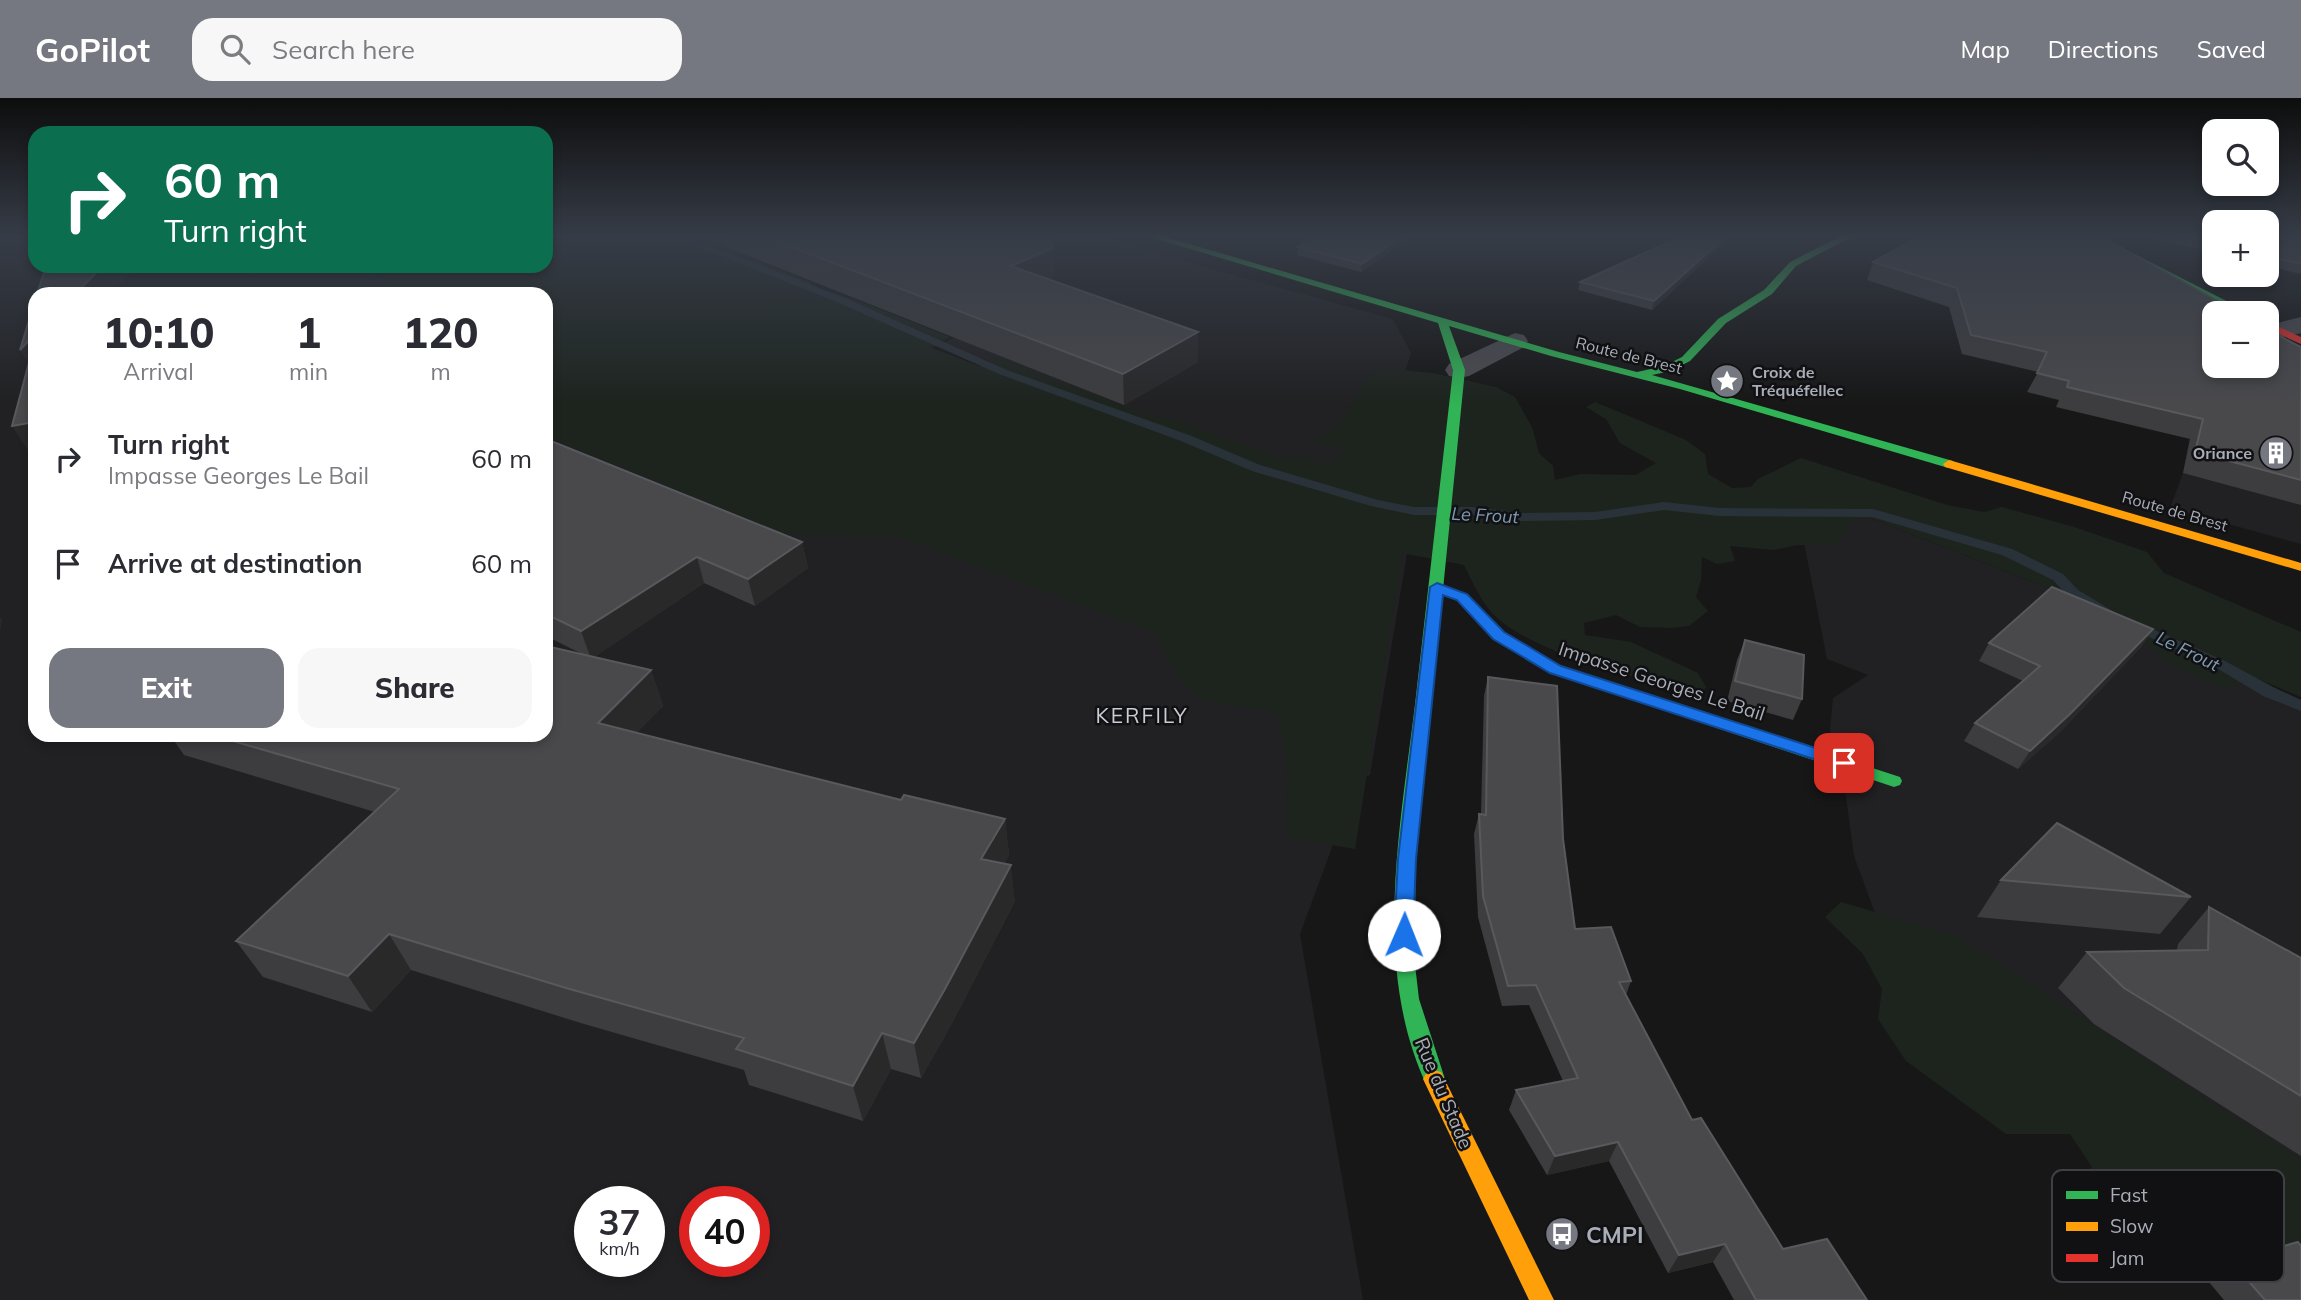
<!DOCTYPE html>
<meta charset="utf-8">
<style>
:root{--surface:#fff;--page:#f7f7f7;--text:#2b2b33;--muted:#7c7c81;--accent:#757880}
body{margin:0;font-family:Mulish,sans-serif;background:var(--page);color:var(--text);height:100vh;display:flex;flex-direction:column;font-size:26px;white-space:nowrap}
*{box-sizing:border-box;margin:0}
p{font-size:23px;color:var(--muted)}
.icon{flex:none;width:38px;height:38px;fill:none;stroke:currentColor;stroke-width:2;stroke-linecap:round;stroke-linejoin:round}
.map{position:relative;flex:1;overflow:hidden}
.details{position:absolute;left:28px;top:189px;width:525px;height:455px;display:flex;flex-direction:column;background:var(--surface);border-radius:21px;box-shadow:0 4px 10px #0003}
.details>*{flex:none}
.top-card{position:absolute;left:28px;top:28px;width:525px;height:147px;border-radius:21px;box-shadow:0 4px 10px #0003;background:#0b6e4f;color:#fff;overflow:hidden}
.controls{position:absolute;left:2202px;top:21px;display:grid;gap:14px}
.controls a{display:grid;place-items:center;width:77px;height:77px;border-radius:14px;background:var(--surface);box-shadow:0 4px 10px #0003;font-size:35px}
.speed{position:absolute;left:574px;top:1088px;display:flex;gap:14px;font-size:35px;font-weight:700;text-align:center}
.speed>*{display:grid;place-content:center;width:91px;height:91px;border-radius:50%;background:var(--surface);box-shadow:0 4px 10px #0003;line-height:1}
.speed small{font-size:18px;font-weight:400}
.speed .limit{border:10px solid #d22;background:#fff;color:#111}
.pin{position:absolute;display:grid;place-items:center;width:60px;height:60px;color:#fff;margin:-30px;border-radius:14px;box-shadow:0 4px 10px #0006}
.me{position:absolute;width:77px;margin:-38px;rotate:1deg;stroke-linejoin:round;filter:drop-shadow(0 0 5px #0008)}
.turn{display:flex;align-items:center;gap:24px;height:147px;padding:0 21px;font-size:32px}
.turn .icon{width:91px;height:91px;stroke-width:2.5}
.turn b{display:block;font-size:49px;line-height:60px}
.eta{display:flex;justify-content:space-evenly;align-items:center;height:119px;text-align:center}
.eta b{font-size:42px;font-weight:800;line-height:49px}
.cta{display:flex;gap:14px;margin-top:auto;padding:14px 21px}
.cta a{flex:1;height:80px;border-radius:21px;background:var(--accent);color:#fff;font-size:28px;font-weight:800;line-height:80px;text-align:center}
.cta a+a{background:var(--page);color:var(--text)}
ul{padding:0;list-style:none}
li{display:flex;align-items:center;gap:21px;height:105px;padding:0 21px}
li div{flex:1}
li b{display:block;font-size:26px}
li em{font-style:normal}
header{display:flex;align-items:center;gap:42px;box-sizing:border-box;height:98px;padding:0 35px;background:var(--accent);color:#fff}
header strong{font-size:33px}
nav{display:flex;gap:38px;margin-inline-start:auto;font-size:24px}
.search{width:490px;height:63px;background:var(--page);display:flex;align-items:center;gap:18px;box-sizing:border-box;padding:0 24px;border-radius:21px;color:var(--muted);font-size:26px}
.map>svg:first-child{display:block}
</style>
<header>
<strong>GoPilot</strong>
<div class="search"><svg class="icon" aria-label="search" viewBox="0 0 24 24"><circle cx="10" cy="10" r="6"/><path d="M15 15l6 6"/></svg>Search here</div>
<nav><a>Map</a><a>Directions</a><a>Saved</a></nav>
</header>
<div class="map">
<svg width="2301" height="1202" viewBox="0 0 2301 1202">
<rect width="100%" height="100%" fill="#171717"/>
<g fill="#212123" fill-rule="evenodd">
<path d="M0 138H35V168H546V138L979 268 1413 420 1370 677 1357 682 1300 836 1363 1202H0ZM35 196H546V637H35ZM590 1104H649V1164H590ZM695 1104H754V1164H695Z"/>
<path d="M689 138H1103L1168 159 1393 221 1411 255 1378 357 1349 393 1280 372 982 261 943 245 955 239 726 149 710 148Z"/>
<path d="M2191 333H2301V446L2170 410 2183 375Z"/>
<path d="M1799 420H1870L2053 492 2301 602V1162L1879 826 1854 758 1845 691 1830 632 1833 600 1868 577 1827 561Z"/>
</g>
<g fill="#1d241e">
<path d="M546 138H681L712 150 721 149 812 185 808 188 853 201 950 239 932 250 979 268 997 259 1146 317 1177 322 1282 361 1298 358 1328 367 1344 351 1315 343 1339 326 1371 276 1392 271 1433 275 1496 289 1515 299 1532 329 1539 355 1553 368 1555 382 1580 376 1636 377 1656 365 1620 345 1606 321 1586 309 1595 304 1686 342 1705 356 1708 376 1732 390 1751 389 1758 381 1801 360 1947 407 1984 414 2002 409 2074 429 2147 454 2164 475 2301 534V599L2256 580 2224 592 2167 564 2148 547 2106 526 2053 492 1870 420H1857L1836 447H1797L1774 452 1730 448 1735 463 1717 466 1702 459 1701 482 1696 499 1708 513 1689 528 1672 530 1640 529 1616 517 1584 525 1585 537 1631 544 1698 575 1706 589 1700 597C1644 580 1522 555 1488 510 1478 497 1471 481 1464 467L1402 455 1355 751 1286 739 1288 675 1277 615 1204 603 1183 586 1155 535 897 438 787 436 546 339V196H396C392 174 358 173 339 168H546Z"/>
<path d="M1841 804 1954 837 2301 1062V1164L2297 1158 2195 1170 2140 1169 2096 1118 2079 1083 2092 1069 2070 1036H2006L1906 963 1878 921 1882 891 1863 856 1825 819Z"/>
</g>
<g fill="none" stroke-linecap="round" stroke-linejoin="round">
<g fill="#2a3239" fill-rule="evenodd">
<path d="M671 138H684L845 200 1007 272 1189 337 1260 367 1378 402 1414 409H1472L1523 415 1595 414 1664 404 1720 410 1873 411 2012 451 2063 476 2078 492 2116 515 2109 519 2104 518 2068 498 2053 482 2002 457 1872 419 1720 418 1664 412 1595 422 1523 423 1472 417H1414L1371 408 1252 373 1181 343 999 276 837 204Z"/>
<path d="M2132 522 2225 563 2275 590 2301 602V613L2263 598 2215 569 2127 529 2125 526Z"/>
</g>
<g fill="#4b4c50" fill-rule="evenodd">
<path d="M2301 219V235L2279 240 2270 237 2266 232 2270 227Z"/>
<path d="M1515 235 1524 237 1528 243 1524 249 1469 278 1459 280 1449 278 1445 272 1449 266Z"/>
</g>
<g fill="#30b455" fill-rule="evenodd">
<path d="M1147 138H1162L1559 254 1637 274 1664 268 1682 259 1718 221 1764 192 1790 164 1841 138H1853L1796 168 1772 196 1726 225 1690 263 1671 273 1652 277 1953 363 1955 366 1949 370 1945 369 1680 291 1551 258 1449 228 1465 272 1416 761 1414 858 1419 901 1445 981 1441 988 1434 990 1427 988C1369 866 1403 717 1417 589 1429 483 1441 378 1453 272L1438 225Z"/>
<path d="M2087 138H2099L2250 215H2238Z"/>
<path d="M1747 629 1900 679 1902 683 1900 687 1894 689 1741 638 1739 634Z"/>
</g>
<g fill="#ff9f0a" fill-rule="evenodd">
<path d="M1949 362 2301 465V473L1945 369 1943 366Z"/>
<path d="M1437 485 1467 496 1503 534 1561 568 1753 630 1755 634 1753 638H1741L1551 574 1493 540 1457 502 1432 492 1430 489Z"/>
<path d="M1434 972 1441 974 1554 1202H1529L1423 981 1427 974Z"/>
</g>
<path fill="#e5322d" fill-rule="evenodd" d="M2266 223 2301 239V246L2266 230Z"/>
</g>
<g fill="#3d3d3f">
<path d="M723 138H1050L1054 178 1048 181 1198 264 1124 307 726 149Z"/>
<path d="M1316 138H1408L1407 142 1361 174 1297 157 1298 149Z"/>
<path d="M1682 138H1732L1652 212 1578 192 1580 184Z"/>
<path d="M2143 138H2214V155Z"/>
<path d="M2266 138H2301V176L2266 168Z"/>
<path d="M1873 164 2239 215 2301 249V407L2183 375 2190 341 2056 309 2059 302 2027 294 2038 274 1962 256 1949 209 1867 182Z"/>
<path d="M546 341 802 444 808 470 755 508 704 485 594 559 651 572 663 608 636 635 901 702 1005 721 1009 757 1004 766 1015 803 951 927 921 980 891 971 863 1023 749 987 744 972 584 926 411 872 372 914 263 879 236 843 375 714 184 657 170 637H546L584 557 546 538Z"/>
<path d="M2153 531 2141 549 2060 634 2018 671 1964 643 1975 625 2023 583 1979 563 1989 545Z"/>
<path d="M1745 542 1802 601 1793 622 1727 603 1737 562Z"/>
<path d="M1488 579 1563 741 1575 831 1631 883 1626 897 1692 1022 1783 1151 1867 1202H1734L1713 1164 1668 1175 1609 1063 1547 1077 1509 1012 1516 992 1563 983 1529 907 1502 908 1478 819 1474 736 1479 716H1481L1484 598Z"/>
<path d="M2001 782 2191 799 2160 836 1977 819Z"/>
<path d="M2209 809 2301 860V1058L2094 926 2058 890 2087 854 2177 852 2178 846Z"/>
<path d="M2231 1163 2301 1202H2224L2208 1183Z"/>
</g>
<g fill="#29292a">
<path d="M1402 138H1408L1407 142 1361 174 1362 166Z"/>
<path d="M1726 138H1732L1652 212 1654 203Z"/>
<path d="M1053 150 1054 178 1013 197 1011 168Z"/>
<path d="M103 168H137L110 196H75Z"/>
<path d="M1198 234V264L1124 307 1123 276Z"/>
<path d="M35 236V276L20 252Z"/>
<path d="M35 324V353L29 354 12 328Z"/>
<path d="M802 444 808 470 755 508 748 481Z"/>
<path d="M697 459 704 485 591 561 581 533Z"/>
<path d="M0 519 2 522 0 534Z"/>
<path d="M2153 531 2141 549 2060 634 2018 671 2030 653Z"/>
<path d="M651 572 663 608 612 661 598 625Z"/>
<path d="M1005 721 1009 757 986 797 981 761Z"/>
<path d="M1011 767 1015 803 951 927 921 980 914 945Z"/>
<path d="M389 836 411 872 372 914 348 878Z"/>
<path d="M882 935 891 971 863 1023 853 988Z"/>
<path d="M1618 1044 1609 1063 1547 1077 1555 1058Z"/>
<path d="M1725 1146 1713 1164 1668 1175 1679 1157Z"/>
</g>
<g fill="#49494c" stroke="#58595d" stroke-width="2">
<path d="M763 138H1050L1053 150 1011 168 1198 234 1123 276Z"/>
<path d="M1316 138H1402L1362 166 1298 149Z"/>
<path d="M1682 138H1726L1654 203 1580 184Z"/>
<path d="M1920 138H2100L2239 215H2214V268H2266V231L2301 249V382L2195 354 2203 321 2067 289 2069 283 2037 275 2047 254 1971 237 1957 190 1873 164Z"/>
<path d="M2182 138H2214V146Z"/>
<path d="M2266 138H2301V166L2266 158Z"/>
<path d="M46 168H103L75 196H37Z"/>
<path d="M35 202V236L20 252Z"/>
<path d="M35 242V324L12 328Z"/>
<path d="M546 341 802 444 748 481 697 459 581 533 546 516Z"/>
<path d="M2052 489 2153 531 2071 615 2030 653 1975 625 2040 568 1989 545Z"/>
<path d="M1745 542 1804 557 1802 601 1735 583Z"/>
<path d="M546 548 651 572 598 625 901 702 904 697 1005 721 981 761 1011 767 945 891 914 945 882 935 853 988 736 951 744 940 566 890 389 836 348 878 236 843 399 691 212 637H546Z"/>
<path d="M1488 579 1557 588 1563 741 1575 831 1611 829 1631 883 1619 884 1692 1022 1701 1020 1783 1151 1827 1141 1867 1202H1756L1725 1146 1679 1157 1618 1044 1555 1058 1516 992 1578 980 1536 887 1508 888 1483 798 1479 716 1486 717Z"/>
<path d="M2057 725 2191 799 2001 782Z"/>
<path d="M2209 809 2301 860V998L2124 890 2087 854 2208 852Z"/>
<path d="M2298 1144 2301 1148V1202H2265L2231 1163Z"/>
</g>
<linearGradient id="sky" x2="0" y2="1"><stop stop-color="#0d0d0d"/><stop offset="0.45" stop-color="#363c47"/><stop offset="1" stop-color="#363c47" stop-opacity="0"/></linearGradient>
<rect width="2301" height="307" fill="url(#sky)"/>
<path fill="#1a73e8" stroke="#114b97" stroke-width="2" d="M1437 485 1467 496 1504 534 1561 568 1850 661 1852 665 1850 669H1838L1550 575 1493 541 1457 502 1443 497 1416 761 1413 837 1410 842 1404 845 1397 842 1394 837 1398 761 1430 489Z"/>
<defs>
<g id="sight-disc" transform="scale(1.75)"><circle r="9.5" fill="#757880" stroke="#111113"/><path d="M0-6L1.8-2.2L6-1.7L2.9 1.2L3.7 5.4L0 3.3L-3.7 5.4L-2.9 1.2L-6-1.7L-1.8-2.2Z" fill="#fff"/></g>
<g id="building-disc" transform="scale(1.75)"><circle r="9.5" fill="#757880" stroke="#111113"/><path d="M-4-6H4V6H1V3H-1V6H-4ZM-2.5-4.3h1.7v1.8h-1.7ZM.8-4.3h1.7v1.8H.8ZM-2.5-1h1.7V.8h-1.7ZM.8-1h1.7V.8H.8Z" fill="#fff"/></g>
<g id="bus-disc" transform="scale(1.75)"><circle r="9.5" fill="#757880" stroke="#111113"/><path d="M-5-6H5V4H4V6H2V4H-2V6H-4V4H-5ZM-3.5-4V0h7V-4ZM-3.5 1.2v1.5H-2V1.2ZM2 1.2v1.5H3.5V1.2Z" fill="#fff"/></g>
</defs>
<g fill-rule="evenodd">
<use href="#sight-disc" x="1727" y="283"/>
<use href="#building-disc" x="2276" y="355"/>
<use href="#bus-disc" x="1562" y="1136"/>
</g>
<g text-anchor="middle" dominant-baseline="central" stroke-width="5" stroke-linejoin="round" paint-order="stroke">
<g font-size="16" fill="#a8adb8" stroke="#111113">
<text transform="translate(1629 257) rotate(14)">Route de Brest</text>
<text transform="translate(2175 413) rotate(16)">Route de Brest</text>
</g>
<g font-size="16" font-weight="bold" fill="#a8adb8" stroke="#111113" text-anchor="start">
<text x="1752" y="274">Croix de<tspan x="1752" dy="18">Tréquéfellec</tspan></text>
<text x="2252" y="355" text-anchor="end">Oriance</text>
</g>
<g font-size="18" font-style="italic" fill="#7f9bb3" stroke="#111113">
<text transform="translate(1485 417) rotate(3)">Le Frout</text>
<text transform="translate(2188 553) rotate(26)">Le Frout</text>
</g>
<g font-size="19" fill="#a8adb8" stroke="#111113">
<text transform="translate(1662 583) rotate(18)">Impasse Georges Le Bail</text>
<text transform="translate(1444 995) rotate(67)">Rue du Stade</text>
</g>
<g font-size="21" letter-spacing="2" fill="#c9ccd4" stroke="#111113">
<text x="1142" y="617">KERFILY</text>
</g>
<g font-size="23" font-weight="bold" fill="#a8adb8" stroke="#111113" text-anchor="start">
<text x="1586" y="1136">CMPI</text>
</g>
</g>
<rect x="2052" y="1072" width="232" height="112" rx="10" fill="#111113" stroke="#3e4045" stroke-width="2"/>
<rect x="2066" y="1093" width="32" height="8" fill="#30b455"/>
<rect x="2066" y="1124" width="32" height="9" fill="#ff9f0a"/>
<rect x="2066" y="1156" width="32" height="8" fill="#e5322d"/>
<g font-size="19" fill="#a8adb8">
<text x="2110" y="1104">Fast</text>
<text x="2110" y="1135">Slow</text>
<text x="2110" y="1167">Jam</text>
</g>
</svg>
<div class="controls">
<a><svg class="icon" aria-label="search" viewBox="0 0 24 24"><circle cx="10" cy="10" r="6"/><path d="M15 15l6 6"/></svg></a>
<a>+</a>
<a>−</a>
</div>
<div class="speed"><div>37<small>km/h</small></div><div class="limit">40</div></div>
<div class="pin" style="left:1844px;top:665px;background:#d93025"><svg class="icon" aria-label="arrive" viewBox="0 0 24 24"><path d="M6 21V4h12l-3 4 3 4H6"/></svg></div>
<svg class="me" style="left:1404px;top:837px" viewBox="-20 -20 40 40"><circle r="19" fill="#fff"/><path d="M0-13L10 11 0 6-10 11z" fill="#1a73e8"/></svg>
<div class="top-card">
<div class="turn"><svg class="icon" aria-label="right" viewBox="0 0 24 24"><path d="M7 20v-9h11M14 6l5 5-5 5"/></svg><div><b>60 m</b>Turn right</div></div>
</div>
<section class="details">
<div class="eta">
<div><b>10:10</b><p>Arrival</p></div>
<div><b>1</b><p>min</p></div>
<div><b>120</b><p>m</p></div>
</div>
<ul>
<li><svg class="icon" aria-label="right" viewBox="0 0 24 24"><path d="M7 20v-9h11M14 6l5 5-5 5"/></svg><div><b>Turn right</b><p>Impasse Georges Le Bail</p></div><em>60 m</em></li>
<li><svg class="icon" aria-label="arrive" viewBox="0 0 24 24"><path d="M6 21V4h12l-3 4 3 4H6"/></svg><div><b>Arrive at destination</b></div><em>60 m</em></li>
</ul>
<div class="cta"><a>Exit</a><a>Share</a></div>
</section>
</div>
